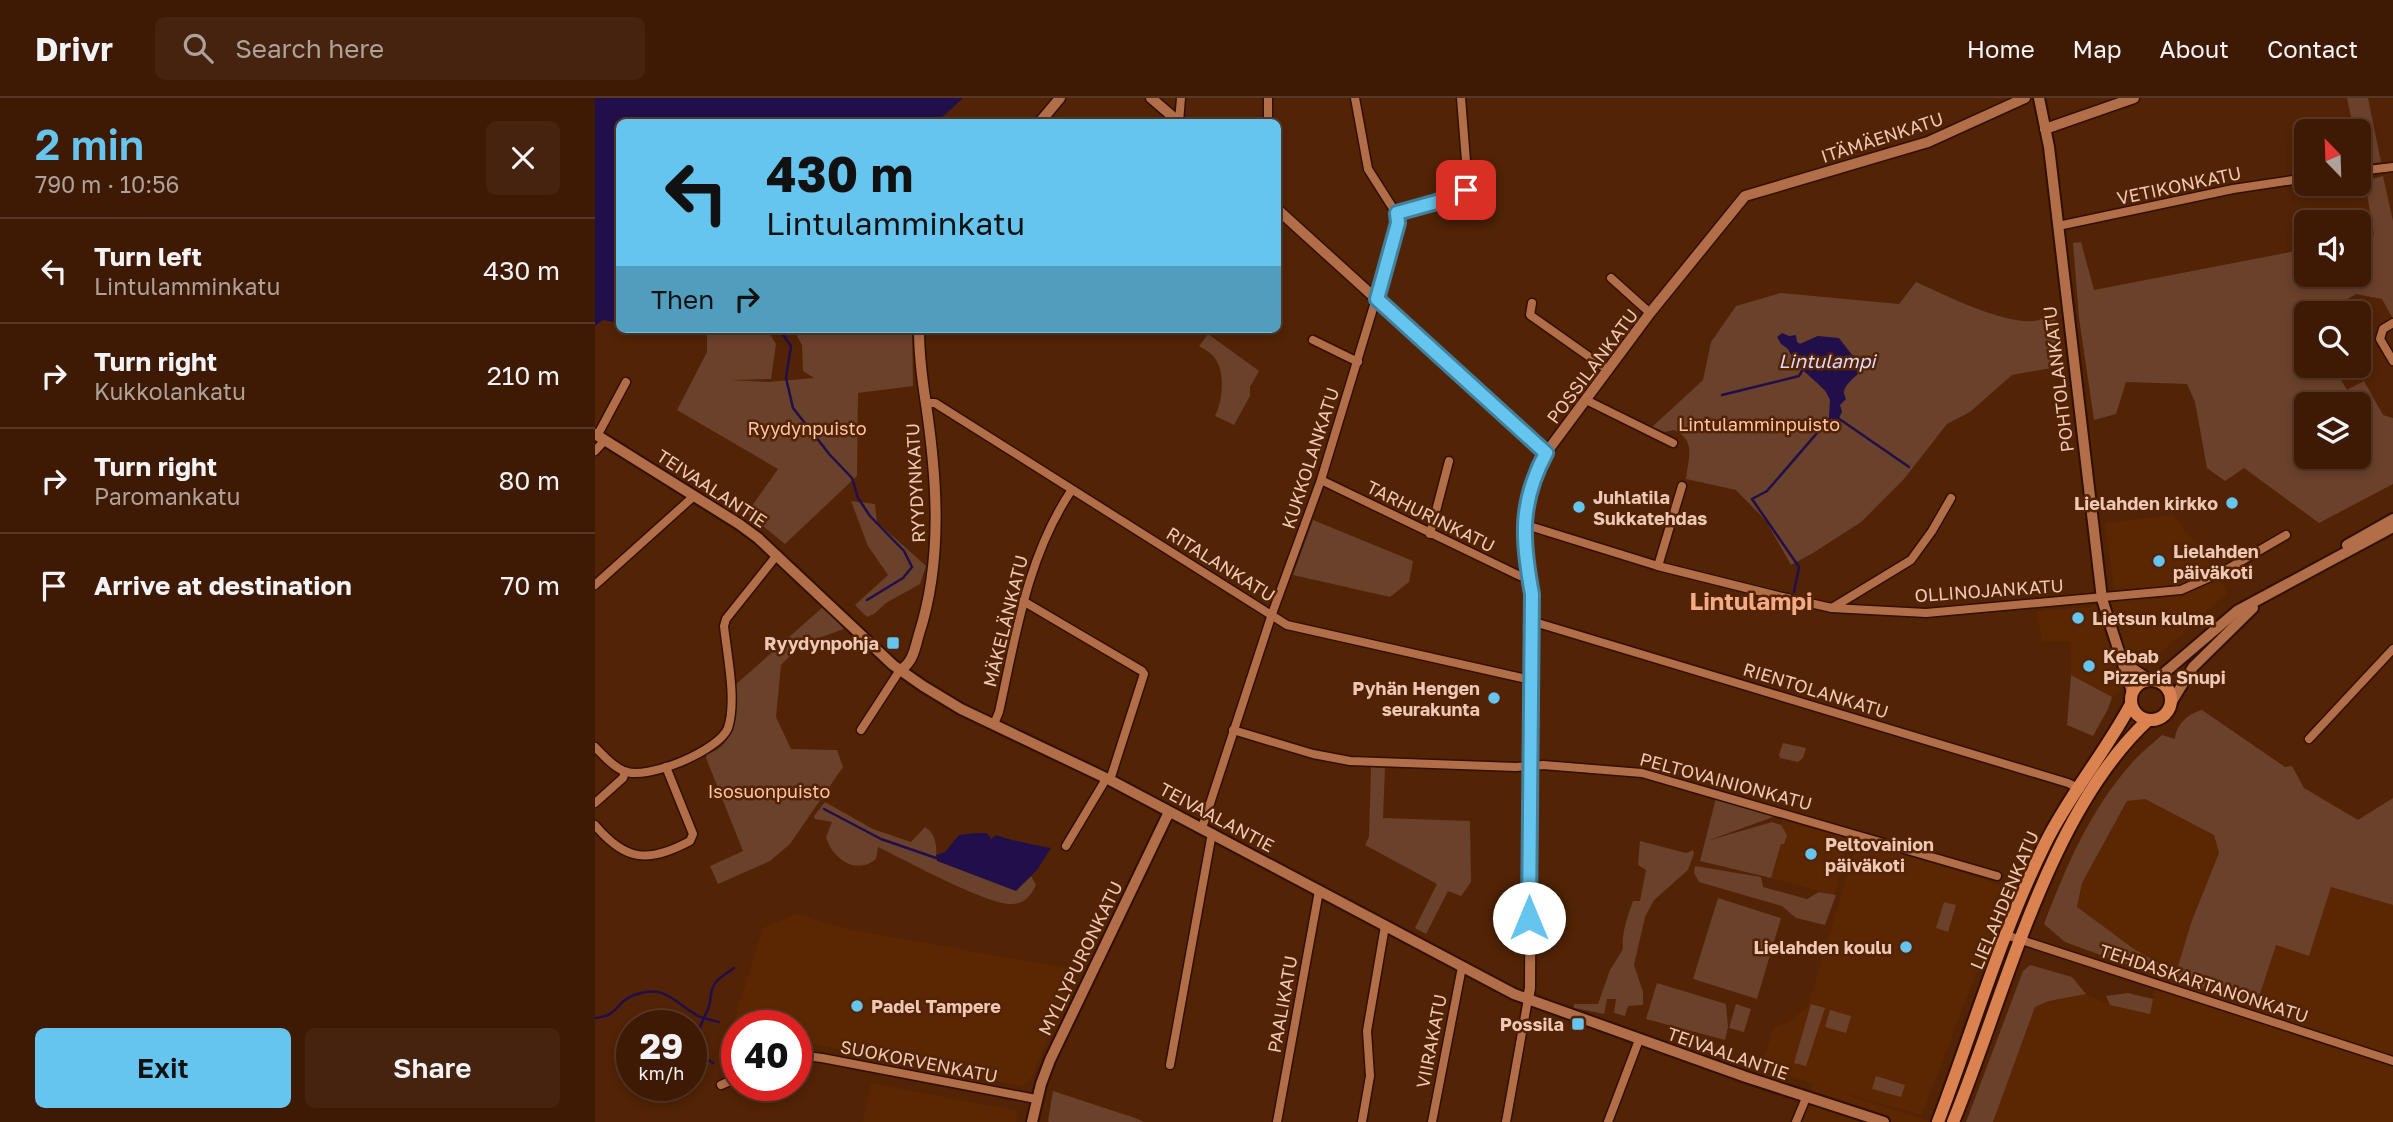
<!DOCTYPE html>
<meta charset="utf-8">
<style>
:root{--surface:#3e1a04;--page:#45230e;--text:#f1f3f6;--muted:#ada19a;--line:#573826;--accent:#65c5ee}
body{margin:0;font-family:"Golos Text",sans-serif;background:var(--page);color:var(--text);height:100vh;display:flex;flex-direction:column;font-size:26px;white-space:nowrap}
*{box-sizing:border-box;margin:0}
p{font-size:23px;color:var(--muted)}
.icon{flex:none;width:38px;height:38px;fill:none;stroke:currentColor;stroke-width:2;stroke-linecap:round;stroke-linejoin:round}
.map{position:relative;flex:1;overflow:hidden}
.details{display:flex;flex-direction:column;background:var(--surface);width:595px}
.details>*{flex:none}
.guide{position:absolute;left:21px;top:21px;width:665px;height:214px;border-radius:10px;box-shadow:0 4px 10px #0003,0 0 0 2px var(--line);background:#65c5ee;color:#111;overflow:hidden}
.needle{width:46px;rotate:337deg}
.fabs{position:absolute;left:1699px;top:21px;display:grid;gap:14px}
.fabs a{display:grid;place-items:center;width:77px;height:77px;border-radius:10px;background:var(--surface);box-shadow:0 4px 10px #0003,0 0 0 2px var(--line);font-size:35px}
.speed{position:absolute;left:21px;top:912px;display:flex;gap:14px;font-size:35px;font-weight:700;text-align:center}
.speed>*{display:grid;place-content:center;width:91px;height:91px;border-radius:50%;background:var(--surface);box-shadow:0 4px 10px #0003,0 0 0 2px var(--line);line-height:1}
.speed small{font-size:18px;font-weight:400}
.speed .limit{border:10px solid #d22;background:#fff;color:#111}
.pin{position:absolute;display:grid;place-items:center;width:60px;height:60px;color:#fff;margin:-30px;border-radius:14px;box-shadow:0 4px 10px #0006}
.me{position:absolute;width:77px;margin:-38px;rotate:0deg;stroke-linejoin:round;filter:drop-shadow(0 0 5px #0008)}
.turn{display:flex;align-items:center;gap:24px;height:147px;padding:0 35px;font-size:32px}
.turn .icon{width:91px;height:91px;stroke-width:2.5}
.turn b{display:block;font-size:49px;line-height:60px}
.then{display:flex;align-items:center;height:66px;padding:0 35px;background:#0003;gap:14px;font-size:26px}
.round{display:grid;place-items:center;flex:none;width:74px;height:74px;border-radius:10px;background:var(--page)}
.overview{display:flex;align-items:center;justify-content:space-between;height:119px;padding:0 35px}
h1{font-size:42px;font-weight:600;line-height:52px;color:var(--accent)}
.action{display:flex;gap:14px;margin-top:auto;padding:14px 35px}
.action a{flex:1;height:80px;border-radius:10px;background:var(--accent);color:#111;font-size:28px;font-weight:600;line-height:80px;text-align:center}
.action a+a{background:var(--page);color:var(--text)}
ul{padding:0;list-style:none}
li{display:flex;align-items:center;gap:21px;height:105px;padding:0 35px;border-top:2px solid var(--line)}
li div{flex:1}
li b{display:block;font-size:26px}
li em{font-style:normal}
header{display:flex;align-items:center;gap:42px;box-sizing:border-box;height:98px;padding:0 35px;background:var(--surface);border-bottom:2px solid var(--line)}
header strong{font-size:33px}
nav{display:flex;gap:38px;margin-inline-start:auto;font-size:24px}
.search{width:490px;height:63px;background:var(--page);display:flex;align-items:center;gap:18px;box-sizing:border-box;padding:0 24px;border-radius:10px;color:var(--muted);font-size:26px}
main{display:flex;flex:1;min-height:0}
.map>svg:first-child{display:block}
</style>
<header>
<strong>Drivr</strong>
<div class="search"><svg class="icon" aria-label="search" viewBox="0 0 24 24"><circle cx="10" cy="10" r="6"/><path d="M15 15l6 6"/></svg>Search here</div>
<nav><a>Home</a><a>Map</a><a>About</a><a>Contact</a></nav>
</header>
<main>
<section class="details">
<div class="overview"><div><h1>2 min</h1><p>790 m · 10:56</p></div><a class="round"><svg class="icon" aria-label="close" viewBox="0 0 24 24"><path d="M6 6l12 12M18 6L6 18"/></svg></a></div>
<ul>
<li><svg class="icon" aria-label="left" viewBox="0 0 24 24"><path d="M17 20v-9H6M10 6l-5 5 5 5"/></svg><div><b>Turn left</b><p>Lintulamminkatu</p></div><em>430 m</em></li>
<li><svg class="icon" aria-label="right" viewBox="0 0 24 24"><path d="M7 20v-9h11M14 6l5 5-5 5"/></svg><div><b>Turn right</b><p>Kukkolankatu</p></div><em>210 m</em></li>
<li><svg class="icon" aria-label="right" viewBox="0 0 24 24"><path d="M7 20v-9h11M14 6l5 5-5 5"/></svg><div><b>Turn right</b><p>Paromankatu</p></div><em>80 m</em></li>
<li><svg class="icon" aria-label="arrive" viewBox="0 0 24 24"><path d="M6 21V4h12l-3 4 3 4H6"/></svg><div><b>Arrive at destination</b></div><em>70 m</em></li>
</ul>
<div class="action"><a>Exit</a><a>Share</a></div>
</section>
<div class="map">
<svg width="1798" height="1024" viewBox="0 0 1798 1024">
<rect width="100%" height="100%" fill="#522305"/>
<g fill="#5b2703">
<path d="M1577 417 1608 454 1618 472 1584 487 1519 494 1510 425Z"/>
<path d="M1623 478 1632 495 1517 599 1476 577 1475 543H1447L1441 513 1493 509 1521 501 1572 496Z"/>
<path d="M1550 700 1619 737 1624 755 1596 825 1580 882 1681 847 1714 857 1736 789 1798 807V1024H1398L1440 909 1454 903 1491 896 1515 907 1555 915 1565 866 1539 851 1482 810 1487 785 1533 702Z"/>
<path d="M1188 719 1253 740 1239 797 1176 780 1186 745 1192 737 1186 727Z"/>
<path d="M1263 742 1414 789 1327 1017 1237 992 1338 1024H1205L1218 986 1180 972 1168 963 1179 929 1193 925 1213 908Z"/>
<path d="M201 816 252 831 482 872 435 983 425 988 209 944 201 946V928H142V967L132 945 168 830Z"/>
<path d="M276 985 423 1013 421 1024H268Z"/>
</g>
<g fill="#6a412b" fill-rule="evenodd">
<path d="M1752 0H1773L1786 64 1765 67 1764 33H1759Z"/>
<path d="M1788 78 1798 123V221L1787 201 1761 196 1734 212 1732 215H1712V268H1738L1752 292 1769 283 1788 317 1798 320V386L1724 425 1649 370 1630 383 1612 370 1600 304 1592 286 1531 284 1521 316 1499 322 1484 220 1478 145 1486 144 1499 192 1711 151 1712 177H1764V140L1779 137 1770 83ZM1712 306H1764V359H1712Z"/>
<path d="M1321 184C1348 196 1415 230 1444 222 1449 220 1454 217 1459 214L1467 268 1417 277 1375 314 1352 326 1309 381 1266 424 1218 455 1196 467 1171 423 1141 392 1091 381C1093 360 1102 343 1079 332L1070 334 1057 329 1108 282 1116 244 1141 208 1186 195 1304 206ZM1223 238 1257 257 1278 264 1252 285 1245 307C1236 302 1235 298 1228 291 1214 275 1204 272 1193 251L1202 244 1205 246Z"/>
<path d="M112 231H172L181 246 176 281 136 282 173 284 219 280 208 273 207 247 198 231H317L318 288 263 295 262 378 190 446 152 415 183 371 82 312 112 254Z"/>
<path d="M613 236 664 273 655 289V298L639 327 620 318C628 303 631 271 618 258 615 254 609 251 604 248Z"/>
<path d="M256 403 280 406 282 424 331 468 325 486 291 505 279 516 272 519 260 507 293 477 273 448Z"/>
<path d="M718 422 818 463 814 484 795 499 698 477Z"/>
<path d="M229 508 249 531 207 546 186 567 181 619 196 651 242 652 248 669 195 746 175 763 123 786 115 768 148 753 111 660 112 656C142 647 139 616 138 589Z"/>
<path d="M1476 577 1517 599 1513 611 1498 638 1472 627Z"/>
<path d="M1607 612 1690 669 1697 668 1709 690 1763 722 1798 700V807L1736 789 1714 858 1681 847 1661 908 1579 882 1596 825 1624 755 1619 737 1550 701 1532 703 1487 785 1482 809 1539 851 1565 866 1563 878 1470 844 1449 826C1471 769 1494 714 1535 667 1544 656 1556 647 1567 637L1580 641C1581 626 1593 616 1607 612Z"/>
<path d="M1188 645 1211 650 1208 660 1203 664 1185 660 1184 657Z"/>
<path d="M776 669 790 670 788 720 875 723 876 784 866 798 853 793 831 836 820 830 842 786 770 747 774 739Z"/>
<path d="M1121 700 1181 718 1112 743 1177 724 1186 727 1192 737 1189 746H1186L1176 780 1105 763Z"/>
<path d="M230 704 278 731 316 744 330 729C341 736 342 748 341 760 369 776 397 781 429 785L436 778 441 787C436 797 430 806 417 806 394 808 308 761 283 749L281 761C261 778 237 760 231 739L237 724 220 721 219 718Z"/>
<path d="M1045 743 1091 755 1098 752 1099 755 1093 772 1059 802 1050 819 1039 867 1048 894V907L1033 908 1030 918 1019 915 1021 901H1012L1009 916 979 910V906H1003L1015 872 1028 851C1026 836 1033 817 1038 803H1045L1051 772 1043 767Z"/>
<path d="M1100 768 1166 779 1168 789 1212 801 1224 794 1241 797 1230 827 1201 820 1187 808 1104 784 1099 775Z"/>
<path d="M1123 800 1186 820 1162 901 1098 881Z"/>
<path d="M1349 804 1361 807 1353 834 1341 830Z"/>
<path d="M1435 867 1477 879 1491 896 1454 903 1440 909 1398 1024H1371L1428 873Z"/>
<path d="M1062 885 1131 906 1133 929 1130 942 1051 921Z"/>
<path d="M1533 895 1558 901 1555 916 1515 907 1511 898Z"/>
<path d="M1141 906 1156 911 1149 934 1134 930Z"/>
<path d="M1216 906 1230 910 1211 968 1199 965Z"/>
<path d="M1235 912 1256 918 1251 935 1230 929Z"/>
<path d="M1281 978 1310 987 1306 999 1277 991Z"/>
<path d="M458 993 540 1020 549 1024H455L453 1023Z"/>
</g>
<g fill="#200f4b">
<path d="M0 0H368L342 24H24V225L8 222 0 228Z"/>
<path d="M1187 235 1194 238 1201 237 1202 244 1205 246 1223 238 1244 240 1257 257 1278 264V267C1266 272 1254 282 1248 293L1251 301 1245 307 1247 314 1244 320 1239 322 1234 319 1235 302 1230 292 1202 267 1193 251 1186 246 1182 239Z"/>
<path d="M381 735H392L396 741 401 737C418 743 439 747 456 750L442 772 421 793 342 763 341 757 350 754 364 737Z"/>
</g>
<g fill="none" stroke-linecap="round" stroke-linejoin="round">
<g stroke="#200f4b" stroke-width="2.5">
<path d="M184 231 196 248 191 280 198 310 235 357 257 380 263 400 275 418 309 453 317 469 308 480 272 502"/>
<path d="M1127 297 1204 278 1207 273"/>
<path d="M1243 320 1314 369"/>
<path d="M1199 494 1204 469 1157 401 1172 393 1235 320"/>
<path d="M229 711 286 741 341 760"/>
<path d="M0 920C24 918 21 904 37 898 70 885 77 903 103 918 109 921 117 922 124 924"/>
<path d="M118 965C93 949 103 933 113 911 117 902 114 892 121 884 125 879 134 874 139 870"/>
</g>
<g stroke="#301000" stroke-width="11">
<g id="minor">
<path d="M584 24 586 0"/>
<path d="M673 24V0"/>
<path d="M1764 73 1798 69"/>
<path d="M801 115 862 98 873 88 866 0"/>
<path d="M1463 128 1638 91 1712 80"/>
<path d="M1016 180 1055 215"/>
<path d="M937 205 935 217 1013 272"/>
<path d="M1798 225 1788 231 1785 241 1798 263"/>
<path d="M718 242 763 264"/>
<path d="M991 302 1078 345"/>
<path d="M331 305H340L692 527 936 582"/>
<path d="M2 338 31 284"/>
<path d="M0 353 10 342"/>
<path d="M726 382 925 478H933"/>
<path d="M928 426 1063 468 1183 498 1237 510 1331 515 1586 492 1629 473 1691 437"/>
<path d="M835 436 854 363"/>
<path d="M1063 468 1087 388"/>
<path d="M0 487 99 398"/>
<path d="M428 503 547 573 549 576 515 682"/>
<path d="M1237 510 1316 462 1337 433 1356 400"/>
<path d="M936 523 1473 685 1485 691"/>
<path d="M399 626 404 614C421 537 432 459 476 393"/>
<path d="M266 632 305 572"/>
<path d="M638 632 718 656 755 663 921 669 948 667 1047 675 1402 778"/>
<path d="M1714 641 1798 551"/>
<path d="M0 649C8 657 18 669 29 673 51 683 124 653 133 630 142 602 132 557 129 528L131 521 182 457"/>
<path d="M0 705 28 680 30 674"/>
<path d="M0 727C31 764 54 765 95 743L98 736 71 669"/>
<path d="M607 730 677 516 726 382 804 125 801 115 773 71 760 0"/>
<path d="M471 748 511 681"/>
<path d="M1411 837 1798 963"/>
<path d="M201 961 211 958 227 960 441 1001"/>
<path d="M575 967 617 735"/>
<path d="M126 987 142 980"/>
<path d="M682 1024 724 793"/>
<path d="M767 1024 775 978 772 933 790 828"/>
<path d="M837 1024 867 869"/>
<path d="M911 1024 933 901"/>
<path d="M1013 1024 1044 942"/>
<path d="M1201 1024 1211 1000"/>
</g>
</g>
<g stroke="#301000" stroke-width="13">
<g id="tertiary">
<path d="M556 0 584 24"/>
<path d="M445 24 465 0"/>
<path d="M1450 31 1539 0"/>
<path d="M682 111 951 355"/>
<path d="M305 572C318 565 320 550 324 536 348 462 342 381 331 306 327 281 324 257 324 231"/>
<path d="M933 901 935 890 937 508 928 426 936 388 951 355 1055 215 1150 98 1333 44 1430 0"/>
</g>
</g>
<g stroke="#301000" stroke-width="14">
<g id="secondary">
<path d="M1444 0 1454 49 1507 501 1537 594"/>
<path d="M0 336 144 426 163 440 298 567 328 588 366 611 515 682 919 896 1151 979 1289 1024"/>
<path d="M1752 447 1798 421"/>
<path d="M1529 561 1535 569 1553 581"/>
<path d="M1561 582 1642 513 1798 429"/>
<path d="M1576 605 1598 569 1658 510"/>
<path d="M437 1024 446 986 455 962 574 714"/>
</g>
</g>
<g stroke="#301000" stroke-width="16">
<g id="primary">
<circle cx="1556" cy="602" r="20"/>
<path d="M1343 1024C1378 932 1406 835 1450 746 1474 697 1510 655 1536 606"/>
<path d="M1358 1024C1410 898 1452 716 1553 622"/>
</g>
</g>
<use href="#minor" stroke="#b26e49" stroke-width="8"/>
<use href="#tertiary" stroke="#b26e49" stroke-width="10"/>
<use href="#secondary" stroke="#b26e49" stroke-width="10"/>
<use href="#primary" stroke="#db8251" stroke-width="12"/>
</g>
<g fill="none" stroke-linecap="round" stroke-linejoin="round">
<g stroke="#42809b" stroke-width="18">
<path id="route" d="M871 92 863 98 802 115 803 125 782 201 951 355C924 405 927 442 937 496L934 820"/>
</g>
<use href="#route" stroke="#65c5ee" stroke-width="12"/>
</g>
<g fill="#65c5ee" stroke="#522305" stroke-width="2.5">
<circle cx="1637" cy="405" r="7"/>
<circle cx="984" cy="409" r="7"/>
<circle cx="1564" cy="463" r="7"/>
<circle cx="1483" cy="520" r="7"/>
<rect x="291" y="538" width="14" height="14" rx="3.5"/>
<circle cx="1494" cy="568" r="7"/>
<circle cx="899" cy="600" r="7"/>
<circle cx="1216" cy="756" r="7"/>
<circle cx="1311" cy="849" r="7"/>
<circle cx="262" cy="908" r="7"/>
<rect x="976" y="919" width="14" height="14" rx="3.5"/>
</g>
<g text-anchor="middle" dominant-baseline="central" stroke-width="5" stroke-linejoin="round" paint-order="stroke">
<g font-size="18" fill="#eec8b5" stroke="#522305">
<text transform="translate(1287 39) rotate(-18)">ITÄMÄENKATU</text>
<text transform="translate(1584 87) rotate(-12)">VETIKONKATU</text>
<text transform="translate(997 268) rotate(-53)">POSSILANKATU</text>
<text transform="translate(1463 281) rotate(-97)">POHTOLANKATU</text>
<text transform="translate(715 360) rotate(-72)">KUKKOLANKATU</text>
<text transform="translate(320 385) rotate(-93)">RYYDYNKATU</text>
<text transform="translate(117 390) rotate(33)">TEIVAALANTIE</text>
<text transform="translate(836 418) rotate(26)">TARHURINKATU</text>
<text transform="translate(626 466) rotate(32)">RITALANKATU</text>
<text transform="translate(1394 492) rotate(-4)">OLLINOJANKATU</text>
<text transform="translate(410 523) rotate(-76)">MÄKELÄNKATU</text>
<text transform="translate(1221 592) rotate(17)">RIENTOLANKATU</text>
<text transform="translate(1131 683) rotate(15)">PELTOVAINIONKATU</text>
<text transform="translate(622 719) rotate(28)">TEIVAALANTIE</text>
<text transform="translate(1409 802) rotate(-67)">LIELAHDENKATU</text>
<text transform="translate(485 860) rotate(-64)">MYLLYPURONKATU</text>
<text transform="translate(1609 885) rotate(18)">TEHDASKARTANONKATU</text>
<text transform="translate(687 906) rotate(-80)">PAALIKATU</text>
<text transform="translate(836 943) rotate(-79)">VIIRAKATU</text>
<text transform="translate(1133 955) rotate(19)">TEIVAALANTIE</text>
<text transform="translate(324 963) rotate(11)">SUOKORVENKATU</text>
</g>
<g font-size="18" fill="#ffc4a5" stroke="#522305">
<text x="1164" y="326">Lintulamminpuisto</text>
<text x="212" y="330">Ryydynpuisto</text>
<text x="174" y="693">Isosuonpuisto</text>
</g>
<g font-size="18" font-weight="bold" fill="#eec8b5" stroke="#522305" text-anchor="start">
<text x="998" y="399">Juhlatila<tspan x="998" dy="21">Sukkatehdas</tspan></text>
<text x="1623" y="405" text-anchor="end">Lielahden kirkko</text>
<text x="1578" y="453">Lielahden<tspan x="1578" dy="21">päiväkoti</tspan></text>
<text x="1497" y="520">Lietsun kulma</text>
<text x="284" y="545" text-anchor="end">Ryydynpohja</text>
<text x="1508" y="558">Kebab<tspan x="1508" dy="21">Pizzeria Snupi</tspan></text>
<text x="885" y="590" text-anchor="end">Pyhän Hengen<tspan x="885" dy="21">seurakunta</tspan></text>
<text x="1230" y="746">Peltovainion<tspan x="1230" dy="21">päiväkoti</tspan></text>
<text x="1297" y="849" text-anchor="end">Lielahden koulu</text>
<text x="276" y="908">Padel Tampere</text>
<text x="969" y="926" text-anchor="end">Possila</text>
</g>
<g font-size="19" font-style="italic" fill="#dad8fe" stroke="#522305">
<text x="1232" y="262">Lintulampi</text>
</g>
<g font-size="24" font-weight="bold" fill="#f4aa84" stroke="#522305">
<text x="1156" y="502">Lintulampi</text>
</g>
</g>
</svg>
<div class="fabs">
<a><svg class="needle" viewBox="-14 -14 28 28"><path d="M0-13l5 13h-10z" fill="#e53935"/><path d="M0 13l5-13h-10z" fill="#ada19a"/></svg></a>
<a><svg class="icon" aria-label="sound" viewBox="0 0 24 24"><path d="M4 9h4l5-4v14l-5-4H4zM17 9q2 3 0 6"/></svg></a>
<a><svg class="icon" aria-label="search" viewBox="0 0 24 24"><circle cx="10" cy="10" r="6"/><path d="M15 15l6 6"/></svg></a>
<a><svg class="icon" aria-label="layers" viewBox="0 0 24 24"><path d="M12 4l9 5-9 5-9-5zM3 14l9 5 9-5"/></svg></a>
</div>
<div class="speed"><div>29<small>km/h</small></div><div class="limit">40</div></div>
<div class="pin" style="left:871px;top:92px;background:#d93025"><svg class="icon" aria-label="arrive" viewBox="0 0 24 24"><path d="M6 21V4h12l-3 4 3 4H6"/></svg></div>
<svg class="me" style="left:934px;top:820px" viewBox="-20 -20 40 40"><circle r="19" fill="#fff"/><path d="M0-13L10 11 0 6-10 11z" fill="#65c5ee"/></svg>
<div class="guide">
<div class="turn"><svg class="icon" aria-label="left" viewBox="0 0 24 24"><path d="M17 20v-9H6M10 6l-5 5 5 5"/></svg><div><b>430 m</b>Lintulamminkatu</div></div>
<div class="then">Then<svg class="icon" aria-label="right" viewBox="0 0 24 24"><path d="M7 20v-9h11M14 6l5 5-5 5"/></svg></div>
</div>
</div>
</main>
